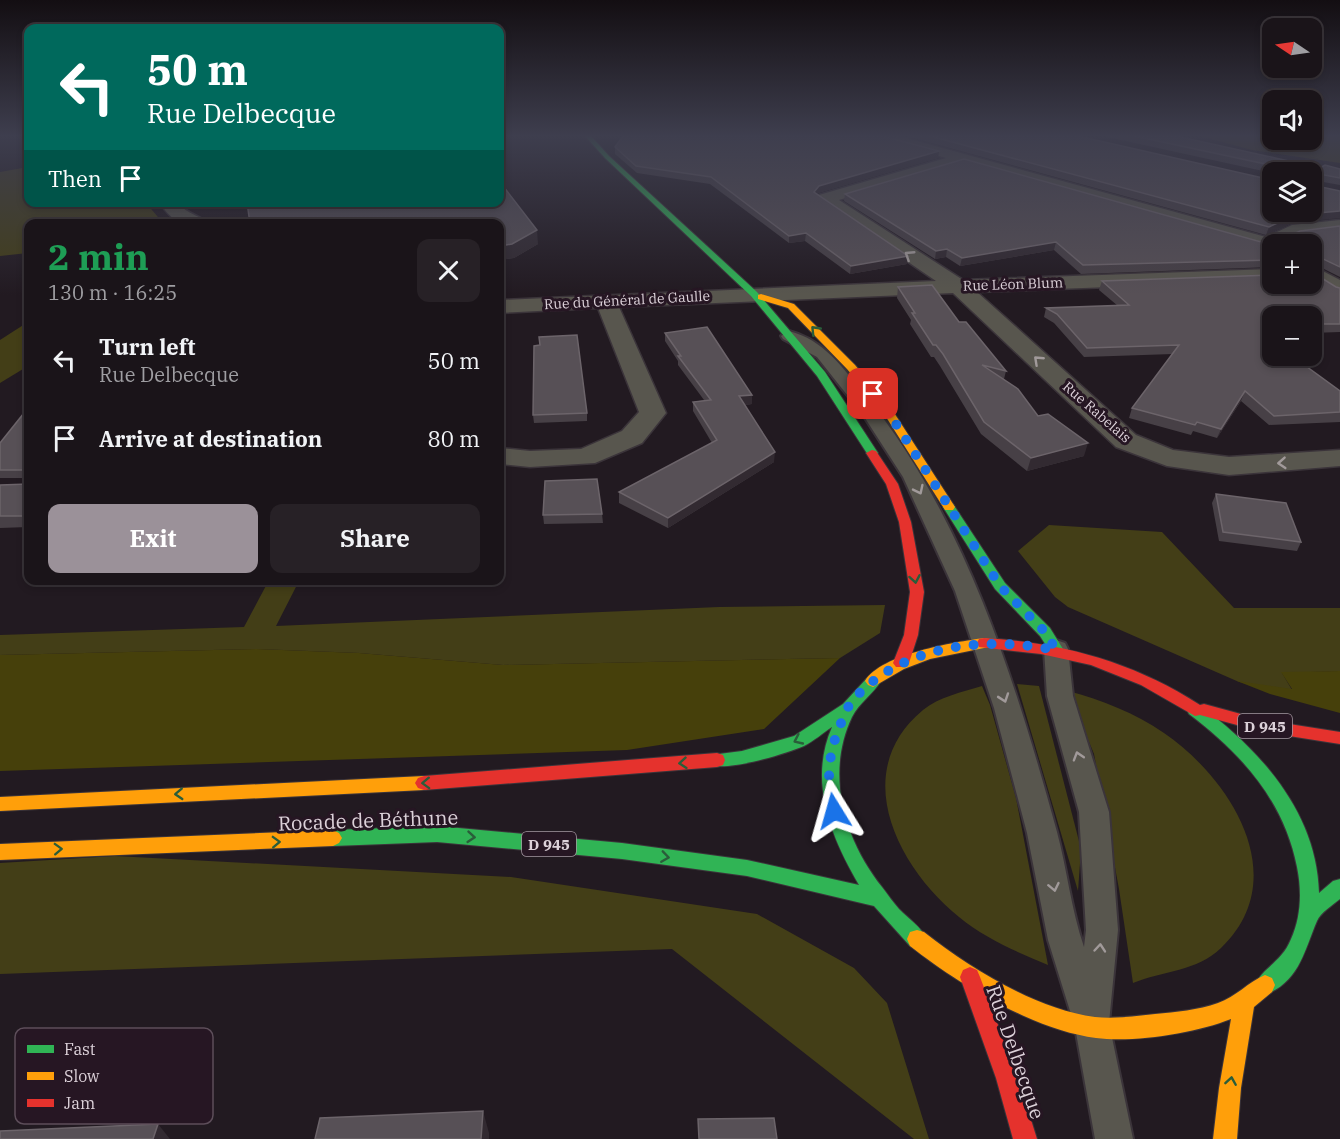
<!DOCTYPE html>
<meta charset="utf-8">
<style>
:root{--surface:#1a1419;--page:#272126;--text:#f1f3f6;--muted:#9f9ea2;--line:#383338;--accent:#9b9199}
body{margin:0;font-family:"IBM Plex Serif",serif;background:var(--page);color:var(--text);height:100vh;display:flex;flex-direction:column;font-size:22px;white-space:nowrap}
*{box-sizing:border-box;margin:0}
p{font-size:20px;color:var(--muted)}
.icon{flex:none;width:33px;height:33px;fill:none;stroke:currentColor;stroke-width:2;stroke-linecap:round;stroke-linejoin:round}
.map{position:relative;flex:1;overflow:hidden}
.details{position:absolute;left:24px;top:219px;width:480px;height:366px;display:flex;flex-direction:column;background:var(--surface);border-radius:12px;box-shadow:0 3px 9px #0003,0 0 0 2px var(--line)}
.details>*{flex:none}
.banner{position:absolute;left:24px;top:24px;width:480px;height:183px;border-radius:12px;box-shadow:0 3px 9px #0003,0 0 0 2px var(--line);background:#00695c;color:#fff;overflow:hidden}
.needle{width:39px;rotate:283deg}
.tools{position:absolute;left:1262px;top:18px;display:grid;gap:12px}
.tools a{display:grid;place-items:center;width:60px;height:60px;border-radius:12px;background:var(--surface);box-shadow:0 3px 9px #0003,0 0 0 2px var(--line);font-size:30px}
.pin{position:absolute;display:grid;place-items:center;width:51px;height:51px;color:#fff;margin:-26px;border-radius:12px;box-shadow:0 3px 9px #0006}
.me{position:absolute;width:66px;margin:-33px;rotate:352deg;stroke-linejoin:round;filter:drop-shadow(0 0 4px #0008)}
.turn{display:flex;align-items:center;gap:21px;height:126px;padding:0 24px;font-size:27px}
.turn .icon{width:78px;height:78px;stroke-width:2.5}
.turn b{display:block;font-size:42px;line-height:51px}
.then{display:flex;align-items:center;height:57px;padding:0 24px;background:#0003;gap:12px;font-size:22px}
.round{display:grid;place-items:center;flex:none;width:63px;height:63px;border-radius:12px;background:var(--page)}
.summary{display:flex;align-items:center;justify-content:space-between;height:102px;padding:0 24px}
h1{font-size:36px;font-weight:800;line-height:45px;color:#1e9e55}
.primary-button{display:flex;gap:12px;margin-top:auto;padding:12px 24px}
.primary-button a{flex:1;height:69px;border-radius:12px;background:var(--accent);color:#fff;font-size:24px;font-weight:800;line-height:69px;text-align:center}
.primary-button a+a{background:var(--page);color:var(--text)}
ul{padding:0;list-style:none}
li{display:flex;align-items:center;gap:18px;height:78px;padding:0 24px}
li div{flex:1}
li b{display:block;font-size:22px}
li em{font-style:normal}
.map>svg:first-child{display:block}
</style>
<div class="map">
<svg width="1340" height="1139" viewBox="0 0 1340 1139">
<rect width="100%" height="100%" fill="#221a21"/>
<g fill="#433e17">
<path d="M1200 136H1272V140H1311V136H1340V163L1252 150Z"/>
<path d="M28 167V202L146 203 163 223 28 224V253L0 256V172Z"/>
<path d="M28 322V366L0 383V340Z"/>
<path d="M1049 525 1162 532 1234 608H1340V671L1282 673 1292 690 1239 682 1068 607 1055 597 1018 551Z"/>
<path d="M269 580 299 581 276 626 719 607 885 605 880 633 840 658 503 665 359 653 257 649 0 655V635L244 627Z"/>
<path d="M1017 684 1039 686 1081 849 1078 891Z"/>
<path d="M982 686 990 705 1016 798 1048 965C1017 952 986 939 959 917 898 868 848 772 923 710 939 697 962 692 982 686Z"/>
<path d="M1068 691C1102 700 1135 713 1164 733 1231 779 1294 878 1221 948 1198 971 1162 971 1133 983L1119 889 1094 754Z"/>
<path d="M115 856 511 877 757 914 854 968 887 1003 929 1139H914L672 949 0 974V863Z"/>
</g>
<g fill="#46400b">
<path d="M257 649 359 653 503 665 840 658 764 729 627 750 0 771V655Z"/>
<path d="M1340 671V713L1270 694 1237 681 1292 689 1281 672Z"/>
</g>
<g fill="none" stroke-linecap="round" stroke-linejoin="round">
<g stroke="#3b343a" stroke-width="4">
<path id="lane" d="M789 331C824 340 842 367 864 394 964 514 1016 683 1057 832 1067 869 1071 909 1084 947L1086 930 1079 812 1047 696 1044 649 1047 643 1056 640 1065 643 1068 649 1073 696 1109 812 1118 930 1109 1023 1133 1139H1095L1075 1027 1048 940 1027 833 994 708 955 591 903 477 863 415 817 357 783 339 781 336Z"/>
</g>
<g stroke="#3b343a" stroke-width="3">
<g id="street">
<path d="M877 136H899L1266 237 1292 225 1340 220V232L1296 236 1281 244H1272V251L963 163 839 200 963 280 1272 269V281L977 292 1136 435 1173 450 1229 457 1340 450V466L1229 475 1167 466 1116 447 953 293 619 307 666 413 642 443 595 463 530 467 500 464V448L530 451 581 449 622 431 639 412 598 308 500 313V300L936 281 816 199 819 195 946 158 879 139Z"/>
<path d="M159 202H177C189 216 199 214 208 224 181 224 175 225 159 202Z"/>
<path d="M1311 265 1340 280V295L1333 293 1311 280Z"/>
</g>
</g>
<g stroke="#3b343a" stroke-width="2">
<g id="fast">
<path d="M585 136H591L609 156 757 292 825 372 878 453 876 455H868L817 376 751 296 605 158Z"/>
<path d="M949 503 953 504 1005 583 1050 628 1063 649 1061 653H1051L1040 636 995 589 943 507Z"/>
<path d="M873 675 878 677 881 681C873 694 859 703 852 717 825 774 844 839 882 887 888 895 893 902 899 909 909 919 921 927 927 939L924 946 917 948 910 946 874 906 747 876 622 859 437 842 333 846 327 843 324 838 327 833 333 830 437 826 622 843 747 860 859 885C831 837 808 782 832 727 823 733 814 741 804 746 785 754 730 771 711 765L709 760 711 755 742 751 794 736 843 704 868 677Z"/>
<path d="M1195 704 1201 706C1261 751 1317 813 1319 893L1333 881 1340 879V899C1333 905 1320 913 1317 921 1304 951 1300 981 1265 995L1258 992 1255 985C1262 968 1282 962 1291 939 1301 917 1302 891 1297 867 1284 801 1242 754 1189 714L1187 710 1189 706Z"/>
</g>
</g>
<g stroke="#3b343a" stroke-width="2">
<g id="slow">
<path d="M761 294 794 304 855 365 889 405 955 507 953 510H945L881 409 847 369 788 308 758 299V295Z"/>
<path d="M984 638 989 639 991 643 989 647 930 659 904 669 873 687 868 685 865 681C881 654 955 642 984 638Z"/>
<path d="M424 776 430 778 433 783 430 788 424 790 0 811V797Z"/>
<path d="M333 830 339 833 342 838 339 843 333 846 0 860V844Z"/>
<path d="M917 930 924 932C971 969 1036 1009 1095 1017 1115 1019 1135 1016 1155 1014 1176 1012 1198 1010 1218 1003 1236 997 1248 982 1265 975L1272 978 1275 985 1272 992 1254 1007 1241 1088 1237 1139H1213L1219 1088 1231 1019C1196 1033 1134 1043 1096 1038 1034 1030 958 984 910 946L907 939 910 932Z"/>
</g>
</g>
<g stroke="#3b343a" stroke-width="2">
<g id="jam">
<path d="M872 450 876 451 898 484 911 522 924 592 918 635 909 663 906 667H896L893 663 904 635 910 592 899 522 886 484 866 453Z"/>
<path d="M984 638C1063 643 1133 662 1200 705L1204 704 1263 720 1340 732V744L1263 732 1200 715 1195 716 1141 685 1091 665 1041 654 979 647 977 643 979 639Z"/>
<path d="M717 753 723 755 725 760 723 765 717 767 424 790 418 788 415 783 418 778 424 776Z"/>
<path d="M970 967 977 970 980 977 1018 1078 1037 1139H1013L996 1078 960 977 963 970Z"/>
</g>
</g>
<use href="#lane" fill="#58564e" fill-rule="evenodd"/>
<use href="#street" fill="#58564e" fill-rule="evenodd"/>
<use href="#fast" fill="#30b455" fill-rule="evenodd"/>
<use href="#slow" fill="#ff9f0a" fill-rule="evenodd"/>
<use href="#jam" fill="#e5322d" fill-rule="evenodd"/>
</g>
<g fill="#474046">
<path d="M906 136H1078L1272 212 1311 172 1272 173 1103 136H1176L1320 168 1340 169V185L1312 180 1292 223 1266 235Z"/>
<path d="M615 147 939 151 938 158 818 193 817 194 907 264 850 274 805 241 789 243 710 184 637 173 615 154Z"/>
<path d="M845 194 1272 245V267L1081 274 1054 250 960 266 946 257 935 259 844 201Z"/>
<path d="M227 202H500L538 244 514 258 500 260V224L247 206Z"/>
<path d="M1340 226V277L1312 263V272L1336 287 1340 288V332L1311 333V316H1272V333H1268L1266 337 1340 391V422L1269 425 1241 401 1217 438 1193 431 1191 435 1129 418 1132 408 1173 354 1084 357 1054 323 1044 317 1046 308 1118 306 1099 290 1102 281 1311 284 1275 244 1277 239 1285 238Z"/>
<path d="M898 287 959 322 1006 371 1004 379 1038 416 1084 456 1027 471 981 434 940 366 934 357H931L910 324 911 320 897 298Z"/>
<path d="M665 333 752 404 745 405 774 462 668 528 619 503V492L712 443 693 411V402L704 400 678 365V361L665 341Z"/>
<path d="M28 408V478H0V443Z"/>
<path d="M587 413V421L534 423 533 415Z"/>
<path d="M28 484V527L0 528V485Z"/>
<path d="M1216 494 1301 542 1297 551 1219 541 1212 503Z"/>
<path d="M602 514 603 523 544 524 543 515Z"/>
</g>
<g fill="#322a31">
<path d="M939 151 938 158 818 193 814 199V192L819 186Z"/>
<path d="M1340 211V218L1292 223 1266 235 1269 227 1295 215Z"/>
<path d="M537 230 538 244 514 258 500 260V246Z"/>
<path d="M806 233 805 241 789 243V236Z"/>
<path d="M1056 242 1054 250 960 266 962 258Z"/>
<path d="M947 249 946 257 935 259 936 251Z"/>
<path d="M908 256 907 264 850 274 851 266Z"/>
<path d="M1245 391 1241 401 1217 438 1221 429Z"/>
<path d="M752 395V404L739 406V396Z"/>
<path d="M1088 443 1084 456 1027 471 1031 458Z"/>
<path d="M775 452 774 462 668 528V518Z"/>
<path d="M483 1111 489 1133V1139H481Z"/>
<path d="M158 1124 170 1139H153Z"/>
</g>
<g fill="#575056" stroke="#6c646a" stroke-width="1.5">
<path d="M623 136H882L939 151 819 186 814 192 908 256 851 266 806 233 789 236 711 177 636 166 615 147Z"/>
<path d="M930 136H1078L1272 180V212H1311V172H1276L1275 166 1134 136H1176L1320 168 1325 165 1340 169V178L1314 173 1312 175V185L1340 191V211L1295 215 1269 227Z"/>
<path d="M964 159 1272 245V260L1083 265 1056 242 962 258 947 249 936 251 845 194Z"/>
<path d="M500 182 537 230 512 244 500 246V224H250L247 202H500Z"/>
<path d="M1340 226V267L1315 255 1312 257V272L1336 287 1340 288V324H1311V316H1272V325H1269L1268 333 1262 334 1272 341V356H1292L1340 391V412L1274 416 1245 391 1221 429 1197 422 1195 425 1132 408 1179 345 1087 348 1057 314 1046 308 1129 305 1102 281 1272 275V284H1311V244H1276L1277 243V239L1285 238 1300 231Z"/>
<path d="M932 285 959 322H966L1006 371 982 365 1018 389 1038 416 1048 414 1088 443 1031 458 984 422 943 354 936 345H933L912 313H915L898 287Z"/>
<path d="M707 327 752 395 739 396 775 452 668 518 619 492 717 440 693 402 711 400 678 356H681L665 333Z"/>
<path d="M577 335 587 413 533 415 534 346 540 345 539 337Z"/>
<path d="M28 408V470H0V443Z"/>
<path d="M597 479 602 514 543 515 545 481Z"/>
<path d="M28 484V516H0V485Z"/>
<path d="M1216 494 1286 503 1301 542 1223 532Z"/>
<path d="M483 1111 481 1139H315L320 1118Z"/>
<path d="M774 1118 777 1139H699L698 1119Z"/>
<path d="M158 1124 153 1139H0V1131Z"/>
</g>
<defs><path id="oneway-chevron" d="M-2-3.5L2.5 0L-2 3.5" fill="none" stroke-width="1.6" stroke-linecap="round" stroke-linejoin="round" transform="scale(1.5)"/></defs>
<g stroke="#a19a9a">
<use href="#oneway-chevron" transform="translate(909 255) rotate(-147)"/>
<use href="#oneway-chevron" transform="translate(1038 360) rotate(-137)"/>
<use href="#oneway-chevron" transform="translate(1282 463) rotate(176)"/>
<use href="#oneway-chevron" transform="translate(919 490) rotate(64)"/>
<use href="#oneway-chevron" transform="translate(1004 698) rotate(71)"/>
<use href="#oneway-chevron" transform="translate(1078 756) rotate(-107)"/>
<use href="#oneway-chevron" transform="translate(1054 887) rotate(78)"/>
<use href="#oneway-chevron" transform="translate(1100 948) rotate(-85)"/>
</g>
<g stroke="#2a5d3a">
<use href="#oneway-chevron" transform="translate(815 330) rotate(-134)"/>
<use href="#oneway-chevron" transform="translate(915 579) rotate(80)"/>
<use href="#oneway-chevron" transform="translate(798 740) rotate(155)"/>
<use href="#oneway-chevron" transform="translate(683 763) rotate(175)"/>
<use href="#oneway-chevron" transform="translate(426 783) rotate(178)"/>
<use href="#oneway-chevron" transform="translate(179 794) rotate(177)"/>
<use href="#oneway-chevron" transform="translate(471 837) rotate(5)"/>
<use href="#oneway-chevron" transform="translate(276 842) rotate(-2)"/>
<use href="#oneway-chevron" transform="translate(58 849) rotate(-2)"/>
<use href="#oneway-chevron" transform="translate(665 857) rotate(8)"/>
<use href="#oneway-chevron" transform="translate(1231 1081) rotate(-81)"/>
</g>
<linearGradient id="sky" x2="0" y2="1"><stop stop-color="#130e12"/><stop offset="0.46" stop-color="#3e3e4e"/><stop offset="1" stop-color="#3e3e4e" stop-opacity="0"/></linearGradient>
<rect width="1340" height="295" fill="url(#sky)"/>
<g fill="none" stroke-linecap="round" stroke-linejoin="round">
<path stroke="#1a73e8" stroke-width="10" stroke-dasharray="0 18" d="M834 811C826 785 828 756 838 731 841 724 843 716 847 709 855 695 870 683 883 674 936 641 997 639 1056 650L1045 632 1000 586 885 407 873 394"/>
</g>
<g text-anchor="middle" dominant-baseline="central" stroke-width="6" stroke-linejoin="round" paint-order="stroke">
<g font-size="14" fill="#dcd1d9" stroke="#261623">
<text transform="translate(1013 284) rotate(-2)">Rue Léon Blum</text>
<text transform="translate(627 300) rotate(-3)">Rue du Général de Gaulle</text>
<text transform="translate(1097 412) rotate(41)">Rue Rabelais</text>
</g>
<g fill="#261623" stroke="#a599a2" stroke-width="1.5">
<rect x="1238" y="714" width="54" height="24" rx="4.5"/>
<rect x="522" y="832" width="54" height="24" rx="4.5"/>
</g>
<g font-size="15" font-weight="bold" fill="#dcd1d9">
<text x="1265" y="726">D 945</text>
<text x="549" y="844">D 945</text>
</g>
<g font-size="20" fill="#dcd1d9" stroke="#261623">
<text transform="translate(368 820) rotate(-2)">Rocade de Béthune</text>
<text transform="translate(1016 1052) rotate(71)">Rue Delbecque</text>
</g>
</g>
<rect x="15" y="1028" width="198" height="96" rx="9" fill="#261623" stroke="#5d4e5a" stroke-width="1.5"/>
<rect x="27" y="1045" width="27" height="8" fill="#30b455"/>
<rect x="27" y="1072" width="27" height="8" fill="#ff9f0a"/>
<rect x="27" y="1099" width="27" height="8" fill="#e5322d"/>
<g font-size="16" fill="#dcd1d9">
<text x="64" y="1055">Fast</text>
<text x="64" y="1082">Slow</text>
<text x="64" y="1109">Jam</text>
</g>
</svg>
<div class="tools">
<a><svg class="needle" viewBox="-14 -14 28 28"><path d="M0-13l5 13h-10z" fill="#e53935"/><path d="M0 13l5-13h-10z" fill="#9f9ea2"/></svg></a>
<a><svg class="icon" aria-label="sound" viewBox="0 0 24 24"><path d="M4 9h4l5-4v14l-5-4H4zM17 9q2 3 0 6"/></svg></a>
<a><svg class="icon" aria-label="layers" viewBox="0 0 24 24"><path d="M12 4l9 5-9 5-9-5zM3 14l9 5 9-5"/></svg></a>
<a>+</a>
<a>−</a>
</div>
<div class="pin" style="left:873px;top:394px;background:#d93025"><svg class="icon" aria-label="arrive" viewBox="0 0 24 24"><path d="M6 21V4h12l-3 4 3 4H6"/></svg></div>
<svg class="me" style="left:834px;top:811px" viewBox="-20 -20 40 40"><path d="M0-17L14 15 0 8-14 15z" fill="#1a73e8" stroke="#fff" stroke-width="4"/></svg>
<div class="banner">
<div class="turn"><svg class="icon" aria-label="left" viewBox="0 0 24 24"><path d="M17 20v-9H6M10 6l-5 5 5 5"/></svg><div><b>50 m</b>Rue Delbecque</div></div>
<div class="then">Then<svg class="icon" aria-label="arrive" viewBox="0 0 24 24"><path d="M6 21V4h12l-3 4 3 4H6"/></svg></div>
</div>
<section class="details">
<div class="summary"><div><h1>2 min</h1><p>130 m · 16:25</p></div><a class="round"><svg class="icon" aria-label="close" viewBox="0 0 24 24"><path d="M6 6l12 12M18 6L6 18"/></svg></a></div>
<ul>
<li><svg class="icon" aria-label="left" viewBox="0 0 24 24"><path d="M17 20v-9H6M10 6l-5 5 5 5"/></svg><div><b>Turn left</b><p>Rue Delbecque</p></div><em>50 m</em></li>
<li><svg class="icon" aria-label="arrive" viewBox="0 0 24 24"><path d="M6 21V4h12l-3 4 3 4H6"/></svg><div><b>Arrive at destination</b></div><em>80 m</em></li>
</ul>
<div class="primary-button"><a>Exit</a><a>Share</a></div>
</section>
</div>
